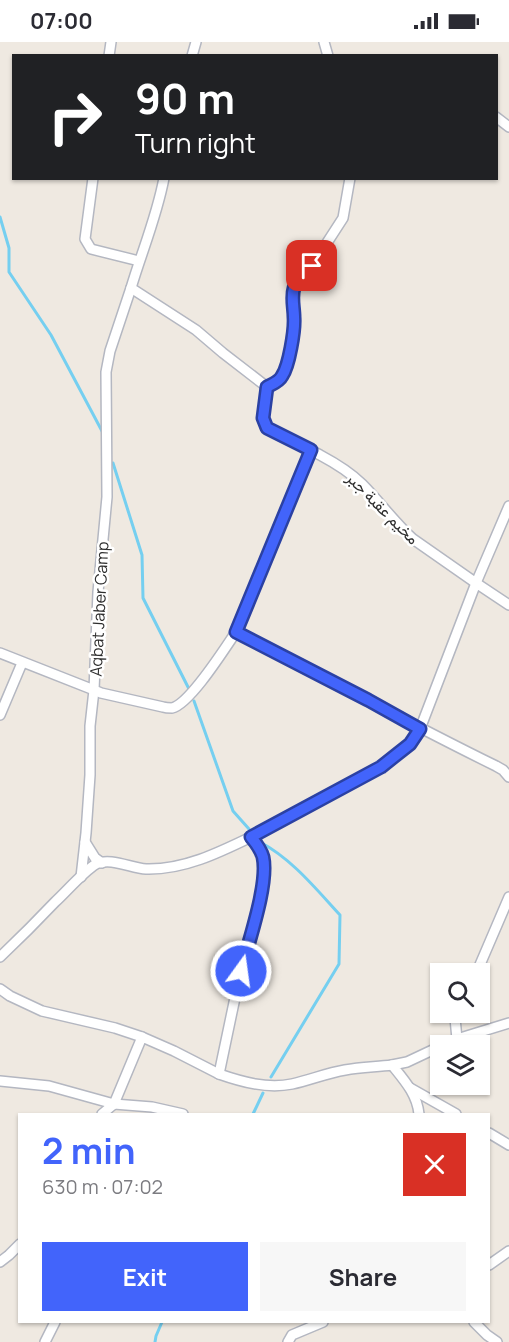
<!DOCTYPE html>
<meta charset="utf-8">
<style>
:root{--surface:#fff;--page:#f7f7f7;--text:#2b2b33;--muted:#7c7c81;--accent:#4264fb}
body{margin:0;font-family:Manrope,Vazirmatn,sans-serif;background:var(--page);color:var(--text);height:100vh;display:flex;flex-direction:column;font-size:22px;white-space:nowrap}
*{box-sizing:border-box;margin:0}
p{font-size:20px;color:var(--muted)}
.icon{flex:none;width:33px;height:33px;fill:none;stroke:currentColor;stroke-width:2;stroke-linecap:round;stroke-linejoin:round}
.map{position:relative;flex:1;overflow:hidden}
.sheet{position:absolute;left:18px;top:1071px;width:472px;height:210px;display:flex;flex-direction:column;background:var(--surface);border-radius:0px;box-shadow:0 2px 4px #0004}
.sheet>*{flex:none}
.hud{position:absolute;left:12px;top:12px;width:486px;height:126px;border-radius:0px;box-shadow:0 2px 4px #0004;background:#202124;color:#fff;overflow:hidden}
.fabs{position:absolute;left:430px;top:921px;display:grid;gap:12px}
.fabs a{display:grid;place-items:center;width:60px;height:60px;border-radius:0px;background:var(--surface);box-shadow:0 2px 4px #0004;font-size:30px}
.pin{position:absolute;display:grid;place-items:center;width:51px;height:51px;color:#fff;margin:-26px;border-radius:12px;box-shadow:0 3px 9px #0006}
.me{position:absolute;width:66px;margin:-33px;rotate:14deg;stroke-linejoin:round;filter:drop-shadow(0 0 4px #0008)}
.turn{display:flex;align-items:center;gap:21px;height:126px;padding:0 24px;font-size:27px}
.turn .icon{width:78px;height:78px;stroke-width:2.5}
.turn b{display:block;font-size:42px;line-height:51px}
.round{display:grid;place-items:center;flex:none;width:63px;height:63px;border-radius:0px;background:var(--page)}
.head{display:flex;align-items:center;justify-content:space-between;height:102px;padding:0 24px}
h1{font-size:36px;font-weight:700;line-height:45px;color:var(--accent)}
.primary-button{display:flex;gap:12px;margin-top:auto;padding:12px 24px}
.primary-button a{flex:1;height:69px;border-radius:0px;background:var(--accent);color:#fff;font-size:24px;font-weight:700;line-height:69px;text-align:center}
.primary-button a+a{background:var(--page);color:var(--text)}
.status{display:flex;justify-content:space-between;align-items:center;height:42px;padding:0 30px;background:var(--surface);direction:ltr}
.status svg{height:16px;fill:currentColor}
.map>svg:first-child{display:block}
</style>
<div class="status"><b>07:00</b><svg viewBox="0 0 49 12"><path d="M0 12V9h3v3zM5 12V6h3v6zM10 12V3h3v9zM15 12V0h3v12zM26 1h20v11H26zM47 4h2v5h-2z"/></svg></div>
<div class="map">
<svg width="509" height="1300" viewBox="0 0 509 1300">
<rect width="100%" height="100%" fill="#efe9e1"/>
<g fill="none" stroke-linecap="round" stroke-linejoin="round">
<g stroke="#75cff0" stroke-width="3">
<path d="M0 175 9 206V230L51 293 103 391"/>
<path d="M113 421 142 513 143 556 190 649"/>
<path d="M194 659 233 769 249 787"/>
<path d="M260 800C292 817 316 847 340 873L339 922 271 1035"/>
<path d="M253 1072 263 1051"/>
<path d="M155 1300 156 1294 162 1280"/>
</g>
<g stroke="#b4b7c1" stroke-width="12">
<g id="minor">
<path d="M324 0 328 14"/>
<path d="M109 14 111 0"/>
<path d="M192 14 196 0"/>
<path d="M496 75 509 85"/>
<path d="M93 136 85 197 91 207 139 219"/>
<path d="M164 136C157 174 142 209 131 246L196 288 223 311 267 345"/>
<path d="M350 136 343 176 312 224 297 240 294 246 293 262 294 291 288 316 283 334 277 340 267 345 263 376C264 380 264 382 266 385 274 393 308 406 320 413 335 421 350 430 362 442 380 460 395 481 413 497L476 541 509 464"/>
<path d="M131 246 110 309 106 330 107 455 98 550 94 648 101 651 163 665C166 666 169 666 172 666 190 662 225 606 236 590 323 634 408 681 496 724L503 728 509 735"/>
<path d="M236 590 311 408"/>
<path d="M0 611 94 648 90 684V733L86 791 81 835"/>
<path d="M0 673 22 621"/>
<path d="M85 800 95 816 102 821"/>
<path d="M0 915C19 897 37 879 55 860 66 850 84 829 96 822 110 815 131 826 146 827 183 828 218 811 251 795"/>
<path d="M476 932 509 855"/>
<path d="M0 947 10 954 42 969 115 986 142 995"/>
<path d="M457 997 455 976 457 970"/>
<path d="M442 1004 457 997 509 981"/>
<path d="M392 1023C376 1025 361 1025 345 1028 327 1031 310 1038 292 1042 267 1047 242 1040 219 1032L236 951 264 839 263 814 258 804 251 795 381 725 409 702 420 687 476 541 509 563"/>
<path d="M0 1039 49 1044 114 1062"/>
<path d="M410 1046 456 1072"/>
<path d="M102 1072 114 1062"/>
<path d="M183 1072 152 1065 114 1062 142 995 174 1009 219 1032"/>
<path d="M419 1072C417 1052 404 1038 392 1023L407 1020 441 1004"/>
<path d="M489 1091 509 1103"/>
<path d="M0 1220 9 1213 20 1202"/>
<path d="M489 1223 509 1209"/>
<path d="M474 1280 487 1293 497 1300"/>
<path d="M45 1300 55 1280"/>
<path d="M288 1300 292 1293 323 1280"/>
</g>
</g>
<use href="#minor" stroke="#fff" stroke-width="9"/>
</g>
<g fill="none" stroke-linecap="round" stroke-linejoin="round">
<g stroke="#2b41a3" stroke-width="15">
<path id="route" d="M241 929C248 901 269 842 263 815 261 808 256 801 251 795L381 725 410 702 420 687 368 658 236 590 311 408 267 386 263 376 267 345C272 342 279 340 282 334 289 324 295 288 294 275 294 266 291 255 294 246 297 238 307 231 312 224"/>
</g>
<use href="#route" stroke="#4264fb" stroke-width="10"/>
</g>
<g text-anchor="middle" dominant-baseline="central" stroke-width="5" stroke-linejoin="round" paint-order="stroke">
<g font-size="16" fill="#2e2e2e" stroke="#fff">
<text transform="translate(383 466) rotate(45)">مخيم عقبة جبر</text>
<text transform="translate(99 567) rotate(-87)">Aqbat Jaber Camp</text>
</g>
</g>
</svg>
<div class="fabs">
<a><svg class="icon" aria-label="search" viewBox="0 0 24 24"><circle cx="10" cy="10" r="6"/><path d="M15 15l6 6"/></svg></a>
<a><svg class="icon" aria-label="layers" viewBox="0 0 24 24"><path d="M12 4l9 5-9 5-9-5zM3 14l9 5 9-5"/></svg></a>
</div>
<div class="pin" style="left:312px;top:224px;background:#d93025"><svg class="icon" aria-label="arrive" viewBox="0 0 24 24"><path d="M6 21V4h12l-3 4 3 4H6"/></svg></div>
<svg class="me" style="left:241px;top:929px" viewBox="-20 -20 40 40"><circle r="17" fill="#4264fb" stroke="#fff" stroke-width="3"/><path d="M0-11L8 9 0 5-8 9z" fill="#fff"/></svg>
<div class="hud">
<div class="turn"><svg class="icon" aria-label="right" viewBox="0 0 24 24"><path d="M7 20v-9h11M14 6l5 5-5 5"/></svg><div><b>90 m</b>Turn right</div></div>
</div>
<section class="sheet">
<div class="head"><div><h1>2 min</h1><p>630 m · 07:02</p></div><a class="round" style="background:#d93025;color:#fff"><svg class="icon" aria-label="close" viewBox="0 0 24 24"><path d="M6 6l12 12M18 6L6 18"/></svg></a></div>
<div class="primary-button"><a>Exit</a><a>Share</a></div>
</section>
</div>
